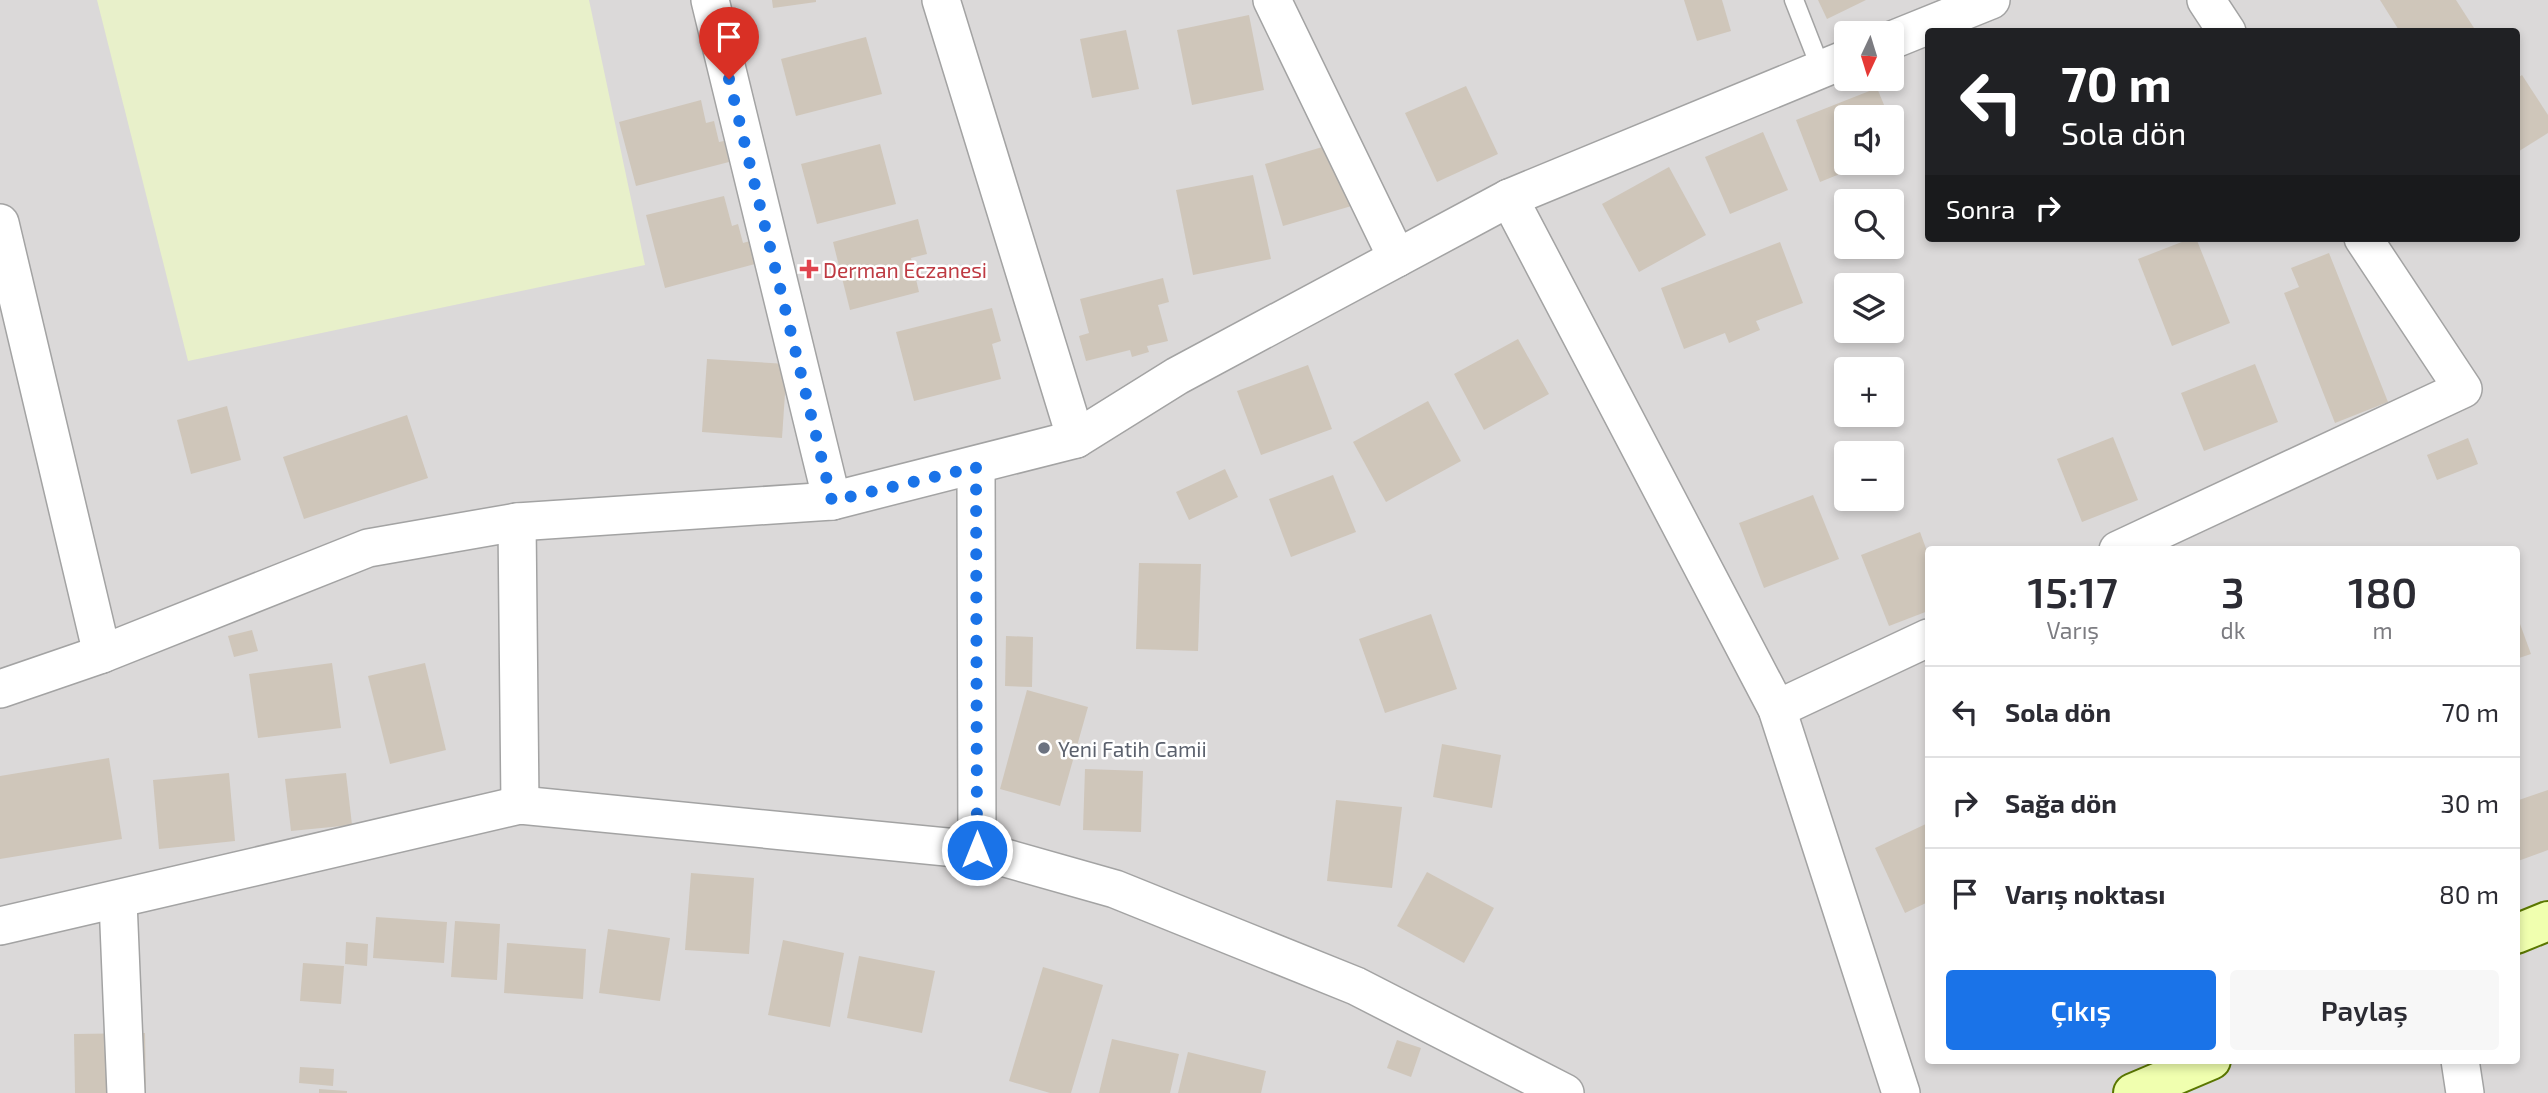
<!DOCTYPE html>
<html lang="tr">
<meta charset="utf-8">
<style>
:root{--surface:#fff;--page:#f7f7f7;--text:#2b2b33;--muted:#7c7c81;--line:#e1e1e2;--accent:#1a73e8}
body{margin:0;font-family:"Exo 2",sans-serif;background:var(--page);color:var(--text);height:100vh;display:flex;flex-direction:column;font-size:26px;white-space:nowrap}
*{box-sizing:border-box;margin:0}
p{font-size:23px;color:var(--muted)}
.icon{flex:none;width:38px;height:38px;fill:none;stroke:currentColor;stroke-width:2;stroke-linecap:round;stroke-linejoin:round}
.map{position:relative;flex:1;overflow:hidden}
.sheet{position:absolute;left:1925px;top:546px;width:595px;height:518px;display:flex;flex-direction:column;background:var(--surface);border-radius:7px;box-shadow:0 4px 10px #0003}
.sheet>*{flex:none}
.banner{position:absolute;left:1925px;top:28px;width:595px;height:214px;border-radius:7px;box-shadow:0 4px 10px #0003;background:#202124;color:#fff;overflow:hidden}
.needle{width:46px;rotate:184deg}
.controls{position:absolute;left:1834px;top:21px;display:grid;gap:14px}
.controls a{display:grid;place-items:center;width:70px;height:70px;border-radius:7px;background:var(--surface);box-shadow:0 4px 10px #0003;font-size:35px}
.pin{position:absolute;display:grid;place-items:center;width:60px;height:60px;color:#fff;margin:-72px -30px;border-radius:50% 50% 50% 0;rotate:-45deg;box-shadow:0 0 7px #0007}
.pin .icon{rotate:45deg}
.me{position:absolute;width:77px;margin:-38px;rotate:0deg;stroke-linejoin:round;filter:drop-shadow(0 0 5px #0008)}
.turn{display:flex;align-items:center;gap:24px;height:147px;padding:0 21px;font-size:32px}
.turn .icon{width:91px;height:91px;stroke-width:2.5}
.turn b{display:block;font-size:49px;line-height:60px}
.then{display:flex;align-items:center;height:66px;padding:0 21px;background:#0003;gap:14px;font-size:26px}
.eta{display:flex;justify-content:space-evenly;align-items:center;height:119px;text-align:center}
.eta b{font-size:42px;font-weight:600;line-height:49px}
.button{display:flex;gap:14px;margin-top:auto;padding:14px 21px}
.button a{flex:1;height:80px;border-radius:7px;background:var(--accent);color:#fff;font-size:28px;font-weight:600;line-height:80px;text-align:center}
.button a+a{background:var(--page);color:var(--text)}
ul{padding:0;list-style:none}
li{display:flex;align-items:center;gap:21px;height:91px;padding:0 21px;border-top:2px solid var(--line)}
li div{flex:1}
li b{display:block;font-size:26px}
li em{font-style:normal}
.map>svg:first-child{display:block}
</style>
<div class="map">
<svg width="2548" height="1093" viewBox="0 0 2548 1093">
<rect width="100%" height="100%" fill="#efece1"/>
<path fill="#dbd9d9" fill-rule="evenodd" d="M0 0H2548V1093H0ZM1928 32H2516V238H1928ZM1846 33H1892V79H1846ZM1846 117H1892V163H1846ZM1846 201H1892V247H1846ZM1846 285H1892V331H1846ZM1846 369H1892V415H1846ZM1846 453H1892V499H1846ZM1928 550H2516V1060H1928Z"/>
<path fill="#e8f0ca" d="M97 0H589L645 265 188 361Z"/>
<g fill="#cfc6ba">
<path d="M772 0H816V2L773 8Z"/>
<path d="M1684 0H1722L1731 31 1697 41Z"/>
<path d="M1818 0H1866L1827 19Z"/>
<path d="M2380 0H2456L2474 28 2469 32H2400Z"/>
<path d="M1249 15 1264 90 1192 105 1177 30Z"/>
<path d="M1126 30 1139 89 1092 98 1080 39Z"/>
<path d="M866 37 882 94 796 116 781 59Z"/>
<path d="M2522 75 2548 115V133L2516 153V79Z"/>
<path d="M1466 86 1498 154 1437 182 1405 113Z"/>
<path d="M1877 88 1889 117H1846V163H1867L1820 182 1796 120Z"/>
<path d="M701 100 706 123 714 121 719 142 724 141 729 162 636 186 619 122Z"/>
<path d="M1892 125 1902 149 1892 153Z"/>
<path d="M1763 132 1788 190 1730 214 1705 157Z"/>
<path d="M1336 143 1355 205 1283 226 1265 164Z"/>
<path d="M880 144 896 204 817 224 801 164Z"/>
<path d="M1669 167 1706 235 1639 272 1602 204Z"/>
<path d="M1253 175 1271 259 1193 275 1176 190Z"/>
<path d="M724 196 732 226 738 224 743 243 750 241 755 264 665 288 646 215Z"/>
<path d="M918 219 927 254 911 258 919 292 850 310 833 242Z"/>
<path d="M2192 238H2196L2230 323 2172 346 2138 259Z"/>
<path d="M1780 242 1803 303 1756 321 1760 330 1729 343 1725 333 1684 349 1661 288Z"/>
<path d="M2329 253 2388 402 2335 423 2284 293 2299 287 2291 268Z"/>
<path d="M1163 278 1169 302 1158 305 1168 341 1147 346 1149 352 1132 357 1130 350 1086 361 1079 336 1089 333 1080 299Z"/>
<path d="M992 308 1001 341 992 344 1001 379 914 401 896 332Z"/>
<path d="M1518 339 1549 394 1484 430 1454 374Z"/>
<path d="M707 359 787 364 782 438 702 432Z"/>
<path d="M2255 364 2278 422 2204 451 2181 393Z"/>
<path d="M1308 365 1332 429 1261 455 1237 391Z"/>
<path d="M1428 401 1461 461 1386 502 1353 442Z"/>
<path d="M227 406 241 460 191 474 177 420Z"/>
<path d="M407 415 428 478 304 519 283 457Z"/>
<path d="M2113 437 2138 500 2082 522 2057 459Z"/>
<path d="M2468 438 2478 464 2437 480 2427 455Z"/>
<path d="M1225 469 1238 497 1189 520 1176 492Z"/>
<path d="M1333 475 1356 532 1291 557 1269 499Z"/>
<path d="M1813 495 1839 559 1764 588 1739 523Z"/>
<path d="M1920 532 1928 554V611L1889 626 1861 555Z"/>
<path d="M1139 563 1201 564 1198 651 1136 649Z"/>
<path d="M2516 613 2531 654 2516 659Z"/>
<path d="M1431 614 1457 689 1385 713 1359 639Z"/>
<path d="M252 630 258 651 234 657 228 636Z"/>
<path d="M1006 636 1033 637 1032 687 1005 686Z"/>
<path d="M332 663 341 728 258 738 249 674Z"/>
<path d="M425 663 446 750 390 764 368 676Z"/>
<path d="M1027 690 1088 707 1060 806 1000 789Z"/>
<path d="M1442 744 1501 755 1492 808 1433 797Z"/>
<path d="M109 758 122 839 0 859V776Z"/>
<path d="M1085 769 1143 771 1141 832 1083 830Z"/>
<path d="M229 773 235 841 159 849 153 780Z"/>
<path d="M346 773 352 825 291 831 285 779Z"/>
<path d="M2548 790V850L2518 861 2516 801Z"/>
<path d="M1336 800 1402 807 1392 888 1327 881Z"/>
<path d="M1928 823V902L1905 913 1875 848Z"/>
<path d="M1427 872 1494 908 1464 963 1397 926Z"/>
<path d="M691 873 754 878 749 954 685 950Z"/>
<path d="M376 917 447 922 444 963 373 958Z"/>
<path d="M455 921 500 924 497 980 451 977Z"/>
<path d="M608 929 670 938 660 1001 599 993Z"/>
<path d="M783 940 844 953 830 1027 768 1015Z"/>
<path d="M346 942 368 944 367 966 345 964Z"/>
<path d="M507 943 586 949 583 999 504 993Z"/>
<path d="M859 956 935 971 922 1033 847 1018Z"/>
<path d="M303 963 344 966 341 1004 300 1001Z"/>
<path d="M1043 967 1103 985 1071 1093H1050L1009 1081Z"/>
<path d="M145 1033 146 1093H75L74 1034Z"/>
<path d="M1112 1039 1179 1054 1170 1093H1099Z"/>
<path d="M1397 1040 1421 1048 1411 1077 1387 1068Z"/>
<path d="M1188 1052 1266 1071 1261 1093H1178Z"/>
<path d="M300 1067 334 1069 333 1086 299 1083Z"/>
<path d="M319 1089 347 1091V1093H319Z"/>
</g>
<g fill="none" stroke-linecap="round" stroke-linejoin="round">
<g stroke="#a3a3a3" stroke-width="21">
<path id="lane" d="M1794 0 1821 69"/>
</g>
<g stroke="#a3a3a3" stroke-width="40">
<g id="street">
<path d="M710 0 832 501"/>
<path d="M941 0 1076 439"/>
<path d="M1272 0 1397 258"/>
<path d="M2206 0 2227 32"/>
<path d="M1892 40 1991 0"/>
<path d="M1509 198 1777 709 1901 1093"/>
<path d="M0 223 102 654"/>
<path d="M976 467 977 850"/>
<path d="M517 522 520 805"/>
<path d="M2118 550 2463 389 2363 238"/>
<path d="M0 689 102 654 368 548 517 522 832 501 1076 439 1177 376 1509 198 1846 59"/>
<path d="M1777 709 1928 638"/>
<path d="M118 901 126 1093"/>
<path d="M0 926 520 805 977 850 1115 889 1356 986 1565 1093"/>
<path d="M2460 1060 2465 1093"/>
</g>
</g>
<g stroke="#5a7700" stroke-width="42">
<g id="secondary">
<path d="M2516 934 2548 921"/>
<path d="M2133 1093 2211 1060"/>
</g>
</g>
<use href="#lane" stroke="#fff" stroke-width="18"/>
<use href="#street" stroke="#fff" stroke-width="37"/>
<use href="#secondary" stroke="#f0ffaf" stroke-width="38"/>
</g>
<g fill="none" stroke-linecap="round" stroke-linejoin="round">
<path stroke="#1a73e8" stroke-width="12" stroke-dasharray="0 21.6" d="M729 79 832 501 976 467 977 850"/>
</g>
<path fill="#e0444e" stroke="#fff" stroke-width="2.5" d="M805.5 258.5h7v7h7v7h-7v7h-7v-7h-7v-7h7z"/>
<circle fill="#6b7280" stroke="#fff" stroke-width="2.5" cx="1044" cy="748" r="7"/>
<g text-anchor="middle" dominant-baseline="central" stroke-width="5" stroke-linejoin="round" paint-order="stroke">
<g font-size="21" fill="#be3a42" stroke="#fff" text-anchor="start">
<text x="823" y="269">Derman Eczanesi</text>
</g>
<g font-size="21" fill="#5b616d" stroke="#fff" text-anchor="start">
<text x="1058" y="748">Yeni Fatih Camii</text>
</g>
</g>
</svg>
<div class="controls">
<a><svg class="needle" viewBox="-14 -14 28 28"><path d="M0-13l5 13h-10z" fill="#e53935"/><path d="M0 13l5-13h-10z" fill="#7c7c81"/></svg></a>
<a><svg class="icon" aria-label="sound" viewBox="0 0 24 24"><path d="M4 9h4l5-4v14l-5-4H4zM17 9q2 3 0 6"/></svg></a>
<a><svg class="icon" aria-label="search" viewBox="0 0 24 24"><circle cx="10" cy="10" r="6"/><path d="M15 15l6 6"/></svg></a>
<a><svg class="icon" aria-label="layers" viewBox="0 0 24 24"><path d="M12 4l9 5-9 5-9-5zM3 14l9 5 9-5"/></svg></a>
<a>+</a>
<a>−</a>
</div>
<div class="pin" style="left:729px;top:79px;background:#d93025"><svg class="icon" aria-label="arrive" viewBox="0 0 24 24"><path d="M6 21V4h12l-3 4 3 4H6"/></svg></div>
<svg class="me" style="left:977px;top:850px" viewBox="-20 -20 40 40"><circle r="17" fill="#1a73e8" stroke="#fff" stroke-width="3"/><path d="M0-11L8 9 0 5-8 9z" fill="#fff"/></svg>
<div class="banner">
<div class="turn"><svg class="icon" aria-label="left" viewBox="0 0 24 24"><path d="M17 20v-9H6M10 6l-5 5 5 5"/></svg><div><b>70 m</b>Sola dön</div></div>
<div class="then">Sonra<svg class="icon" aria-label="right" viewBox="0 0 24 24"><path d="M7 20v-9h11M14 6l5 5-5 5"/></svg></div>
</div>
<section class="sheet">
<div class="eta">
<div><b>15:17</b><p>Varış</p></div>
<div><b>3</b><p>dk</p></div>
<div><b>180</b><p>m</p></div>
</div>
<ul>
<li><svg class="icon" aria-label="left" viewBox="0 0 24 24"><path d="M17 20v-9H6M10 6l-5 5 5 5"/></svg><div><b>Sola dön</b></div><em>70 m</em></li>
<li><svg class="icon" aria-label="right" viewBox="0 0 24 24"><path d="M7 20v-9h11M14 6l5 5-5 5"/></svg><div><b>Sağa dön</b></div><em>30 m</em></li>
<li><svg class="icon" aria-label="arrive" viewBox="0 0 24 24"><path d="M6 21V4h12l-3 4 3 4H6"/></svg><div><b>Varış noktası</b></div><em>80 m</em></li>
</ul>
<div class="button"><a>Çıkış</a><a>Paylaş</a></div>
</section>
</div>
